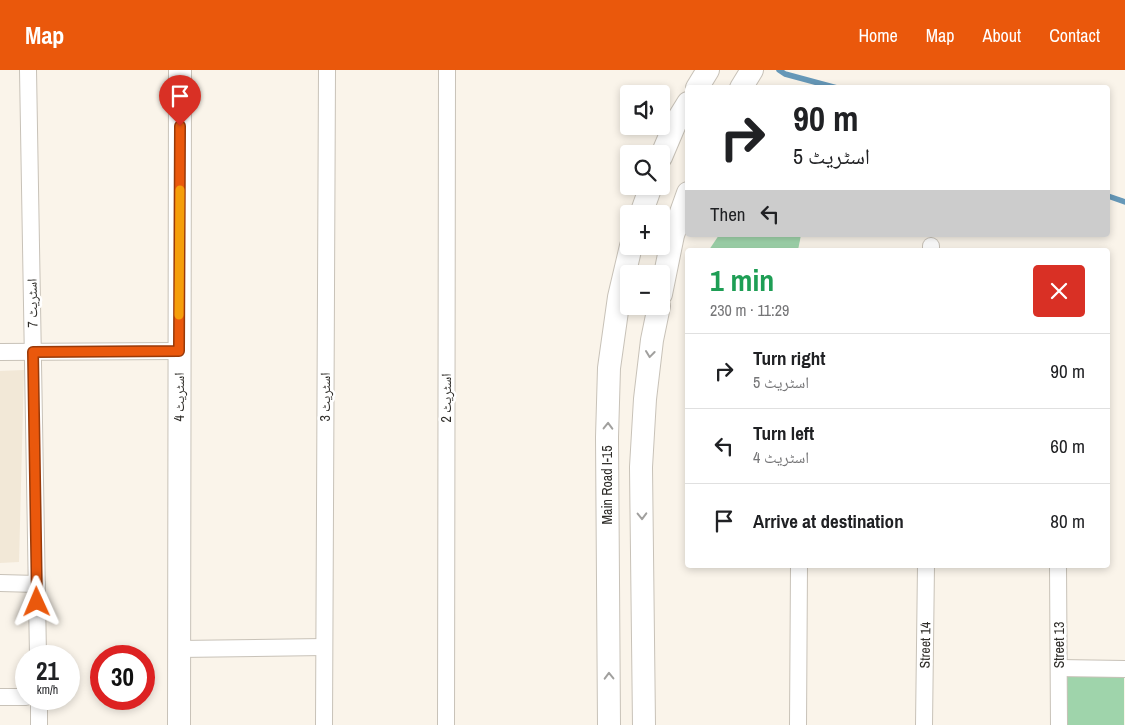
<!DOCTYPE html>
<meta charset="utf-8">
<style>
:root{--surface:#fff;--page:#f2f2f2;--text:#202124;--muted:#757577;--line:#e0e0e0;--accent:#ea580c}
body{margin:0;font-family:"Archivo Narrow","Noto Naskh Arabic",sans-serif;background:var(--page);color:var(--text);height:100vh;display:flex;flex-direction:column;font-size:19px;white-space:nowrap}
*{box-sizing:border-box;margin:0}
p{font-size:16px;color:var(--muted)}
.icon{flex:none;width:28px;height:28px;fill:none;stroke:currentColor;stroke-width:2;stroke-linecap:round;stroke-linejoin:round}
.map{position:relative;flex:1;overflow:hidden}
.side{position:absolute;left:685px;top:178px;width:425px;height:320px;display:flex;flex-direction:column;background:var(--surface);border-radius:5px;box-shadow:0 2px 8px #0003}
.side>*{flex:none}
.top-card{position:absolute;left:685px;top:15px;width:425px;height:152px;border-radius:5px;box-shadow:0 2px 8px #0003;background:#fff;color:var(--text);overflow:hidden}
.buttons{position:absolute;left:620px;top:15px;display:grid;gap:10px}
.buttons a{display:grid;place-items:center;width:50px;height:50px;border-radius:5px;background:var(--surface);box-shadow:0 2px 8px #0003;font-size:25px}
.speed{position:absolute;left:15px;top:575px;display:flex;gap:10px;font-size:25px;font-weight:700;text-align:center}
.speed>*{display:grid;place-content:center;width:65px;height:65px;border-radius:50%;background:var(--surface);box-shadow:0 2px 8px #0003;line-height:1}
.speed small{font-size:12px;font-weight:400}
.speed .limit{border:8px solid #d22;background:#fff;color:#111}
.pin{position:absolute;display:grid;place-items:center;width:42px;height:42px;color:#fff;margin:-51px -21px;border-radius:50% 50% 50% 0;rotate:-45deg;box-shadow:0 0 5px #0007}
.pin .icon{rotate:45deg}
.me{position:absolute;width:55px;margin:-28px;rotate:359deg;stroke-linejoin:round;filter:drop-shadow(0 0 4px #0008)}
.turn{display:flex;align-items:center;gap:18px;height:105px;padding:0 25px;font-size:22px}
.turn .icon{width:65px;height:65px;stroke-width:2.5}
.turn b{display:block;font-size:35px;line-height:42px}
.then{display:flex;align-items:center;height:48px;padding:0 25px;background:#0003;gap:10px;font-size:19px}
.round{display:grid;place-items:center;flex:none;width:52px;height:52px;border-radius:5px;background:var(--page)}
.summary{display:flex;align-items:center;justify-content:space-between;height:85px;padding:0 25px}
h1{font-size:30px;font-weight:800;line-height:38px;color:#1e9e55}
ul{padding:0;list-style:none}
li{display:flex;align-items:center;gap:15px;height:75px;padding:0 25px;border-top:1px solid var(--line)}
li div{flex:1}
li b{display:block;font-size:19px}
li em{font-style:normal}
header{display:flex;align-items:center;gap:30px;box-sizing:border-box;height:70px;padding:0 25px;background:var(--accent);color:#fff}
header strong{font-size:24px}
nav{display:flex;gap:28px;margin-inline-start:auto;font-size:18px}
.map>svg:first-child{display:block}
</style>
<header>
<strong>Map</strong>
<nav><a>Home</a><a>Map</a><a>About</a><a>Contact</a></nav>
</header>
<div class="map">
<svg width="1125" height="655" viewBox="0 0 1125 655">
<rect width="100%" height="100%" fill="#faf4ea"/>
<path fill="#f2e8d7" d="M24 300 19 492 0 493V301Z"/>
<g fill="#9fd4ab">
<path d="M719 165H801L798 180H709Z"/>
<path d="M1124 606V655H1066V607Z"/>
</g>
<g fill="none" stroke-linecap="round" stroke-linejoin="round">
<g stroke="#6698b8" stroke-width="5.5">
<path d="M779 0 785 4 837 18"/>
<path d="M1108 126 1125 132"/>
</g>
<g stroke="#c8c2b8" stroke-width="18">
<g id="street">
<path d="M28 0 38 586"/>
<path d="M931 180V176"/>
<path d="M0 282 179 281"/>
<path d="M1058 495 1059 655"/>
<path d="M0 513 37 514"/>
<path d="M179 579 324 577"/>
<path d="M1059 598 1125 599"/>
<path d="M0 627H26"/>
<path d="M39 629V655"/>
<path d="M324 655 327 0"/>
<path d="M446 655 447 0"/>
<path d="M798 655 799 495"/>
<path d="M924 655 926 495"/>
</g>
</g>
<g stroke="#c8c2b8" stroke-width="24">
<g id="secondary">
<path d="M697 18 708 0"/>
<path d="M741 18 752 0"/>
<path d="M661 87 675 54 688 33"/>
<path d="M641 144 651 116"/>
<path d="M661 224 673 165 688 123"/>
<path d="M179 655 180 0"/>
<path d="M609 655 607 367 609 298 619 227 631 176"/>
<path d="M644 655 641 397 645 329 652 270 659 236"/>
</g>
</g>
<use href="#street" stroke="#fff" stroke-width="16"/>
<use href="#secondary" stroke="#fff" stroke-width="22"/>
</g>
<defs><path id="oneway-chevron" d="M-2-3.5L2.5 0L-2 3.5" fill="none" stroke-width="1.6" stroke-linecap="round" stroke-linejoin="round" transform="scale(1.25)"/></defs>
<g stroke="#a1a09e">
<use href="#oneway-chevron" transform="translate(650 284) rotate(97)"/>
<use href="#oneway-chevron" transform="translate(608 356) rotate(-89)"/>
<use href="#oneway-chevron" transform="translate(642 446) rotate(89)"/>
<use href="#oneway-chevron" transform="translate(609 606) rotate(-91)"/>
</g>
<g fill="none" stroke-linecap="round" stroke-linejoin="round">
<g stroke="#983908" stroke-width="12">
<path id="route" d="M37 532 33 282 179 281 180 56"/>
</g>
<use href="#route" stroke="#ea580c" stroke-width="9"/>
<path stroke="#f59e0b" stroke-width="9" d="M179 245 180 120"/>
</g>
<g text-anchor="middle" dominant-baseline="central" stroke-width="5" stroke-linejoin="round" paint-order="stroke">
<g font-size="14" fill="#2e2c28" stroke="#fff">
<text transform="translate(32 233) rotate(-91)">اسٹریٹ 7</text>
<text transform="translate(179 327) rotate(-90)">اسٹریٹ 4</text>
<text transform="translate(325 327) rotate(-90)">اسٹریٹ 3</text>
<text transform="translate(446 328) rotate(-90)">اسٹریٹ 2</text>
<text transform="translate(607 415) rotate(-90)">Main Road I-15</text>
<text transform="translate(925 575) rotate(-89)">Street 14</text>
<text transform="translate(1059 575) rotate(-90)">Street 13</text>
</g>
</g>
</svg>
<div class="buttons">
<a><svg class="icon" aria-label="sound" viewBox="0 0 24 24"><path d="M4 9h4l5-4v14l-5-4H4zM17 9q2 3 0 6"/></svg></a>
<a><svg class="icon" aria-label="search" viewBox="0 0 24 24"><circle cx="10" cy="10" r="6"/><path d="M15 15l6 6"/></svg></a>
<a>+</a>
<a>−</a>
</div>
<div class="speed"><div>21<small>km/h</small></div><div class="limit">30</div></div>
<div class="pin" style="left:180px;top:56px;background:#d93025"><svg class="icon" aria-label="arrive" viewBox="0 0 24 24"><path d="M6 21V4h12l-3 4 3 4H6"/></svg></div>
<svg class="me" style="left:37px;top:532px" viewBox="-20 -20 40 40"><path d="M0-17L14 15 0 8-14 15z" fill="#ea580c" stroke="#fff" stroke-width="4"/></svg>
<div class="top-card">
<div class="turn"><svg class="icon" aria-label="right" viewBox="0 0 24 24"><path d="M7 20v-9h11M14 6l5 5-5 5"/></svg><div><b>90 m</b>اسٹریٹ 5</div></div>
<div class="then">Then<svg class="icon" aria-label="left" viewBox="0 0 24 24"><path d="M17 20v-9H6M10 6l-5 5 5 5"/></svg></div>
</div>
<section class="side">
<div class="summary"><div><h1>1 min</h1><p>230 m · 11:29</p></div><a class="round" style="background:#d93025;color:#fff"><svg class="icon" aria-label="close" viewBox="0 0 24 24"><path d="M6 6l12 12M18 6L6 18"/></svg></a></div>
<ul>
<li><svg class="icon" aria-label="right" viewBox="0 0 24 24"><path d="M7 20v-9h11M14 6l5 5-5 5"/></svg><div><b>Turn right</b><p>اسٹریٹ 5</p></div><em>90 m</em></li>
<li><svg class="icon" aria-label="left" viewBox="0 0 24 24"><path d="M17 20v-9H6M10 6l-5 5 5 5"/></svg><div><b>Turn left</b><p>اسٹریٹ 4</p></div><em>60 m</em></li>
<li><svg class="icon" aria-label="arrive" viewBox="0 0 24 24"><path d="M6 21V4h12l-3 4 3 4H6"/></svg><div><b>Arrive at destination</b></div><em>80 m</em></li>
</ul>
</section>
</div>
